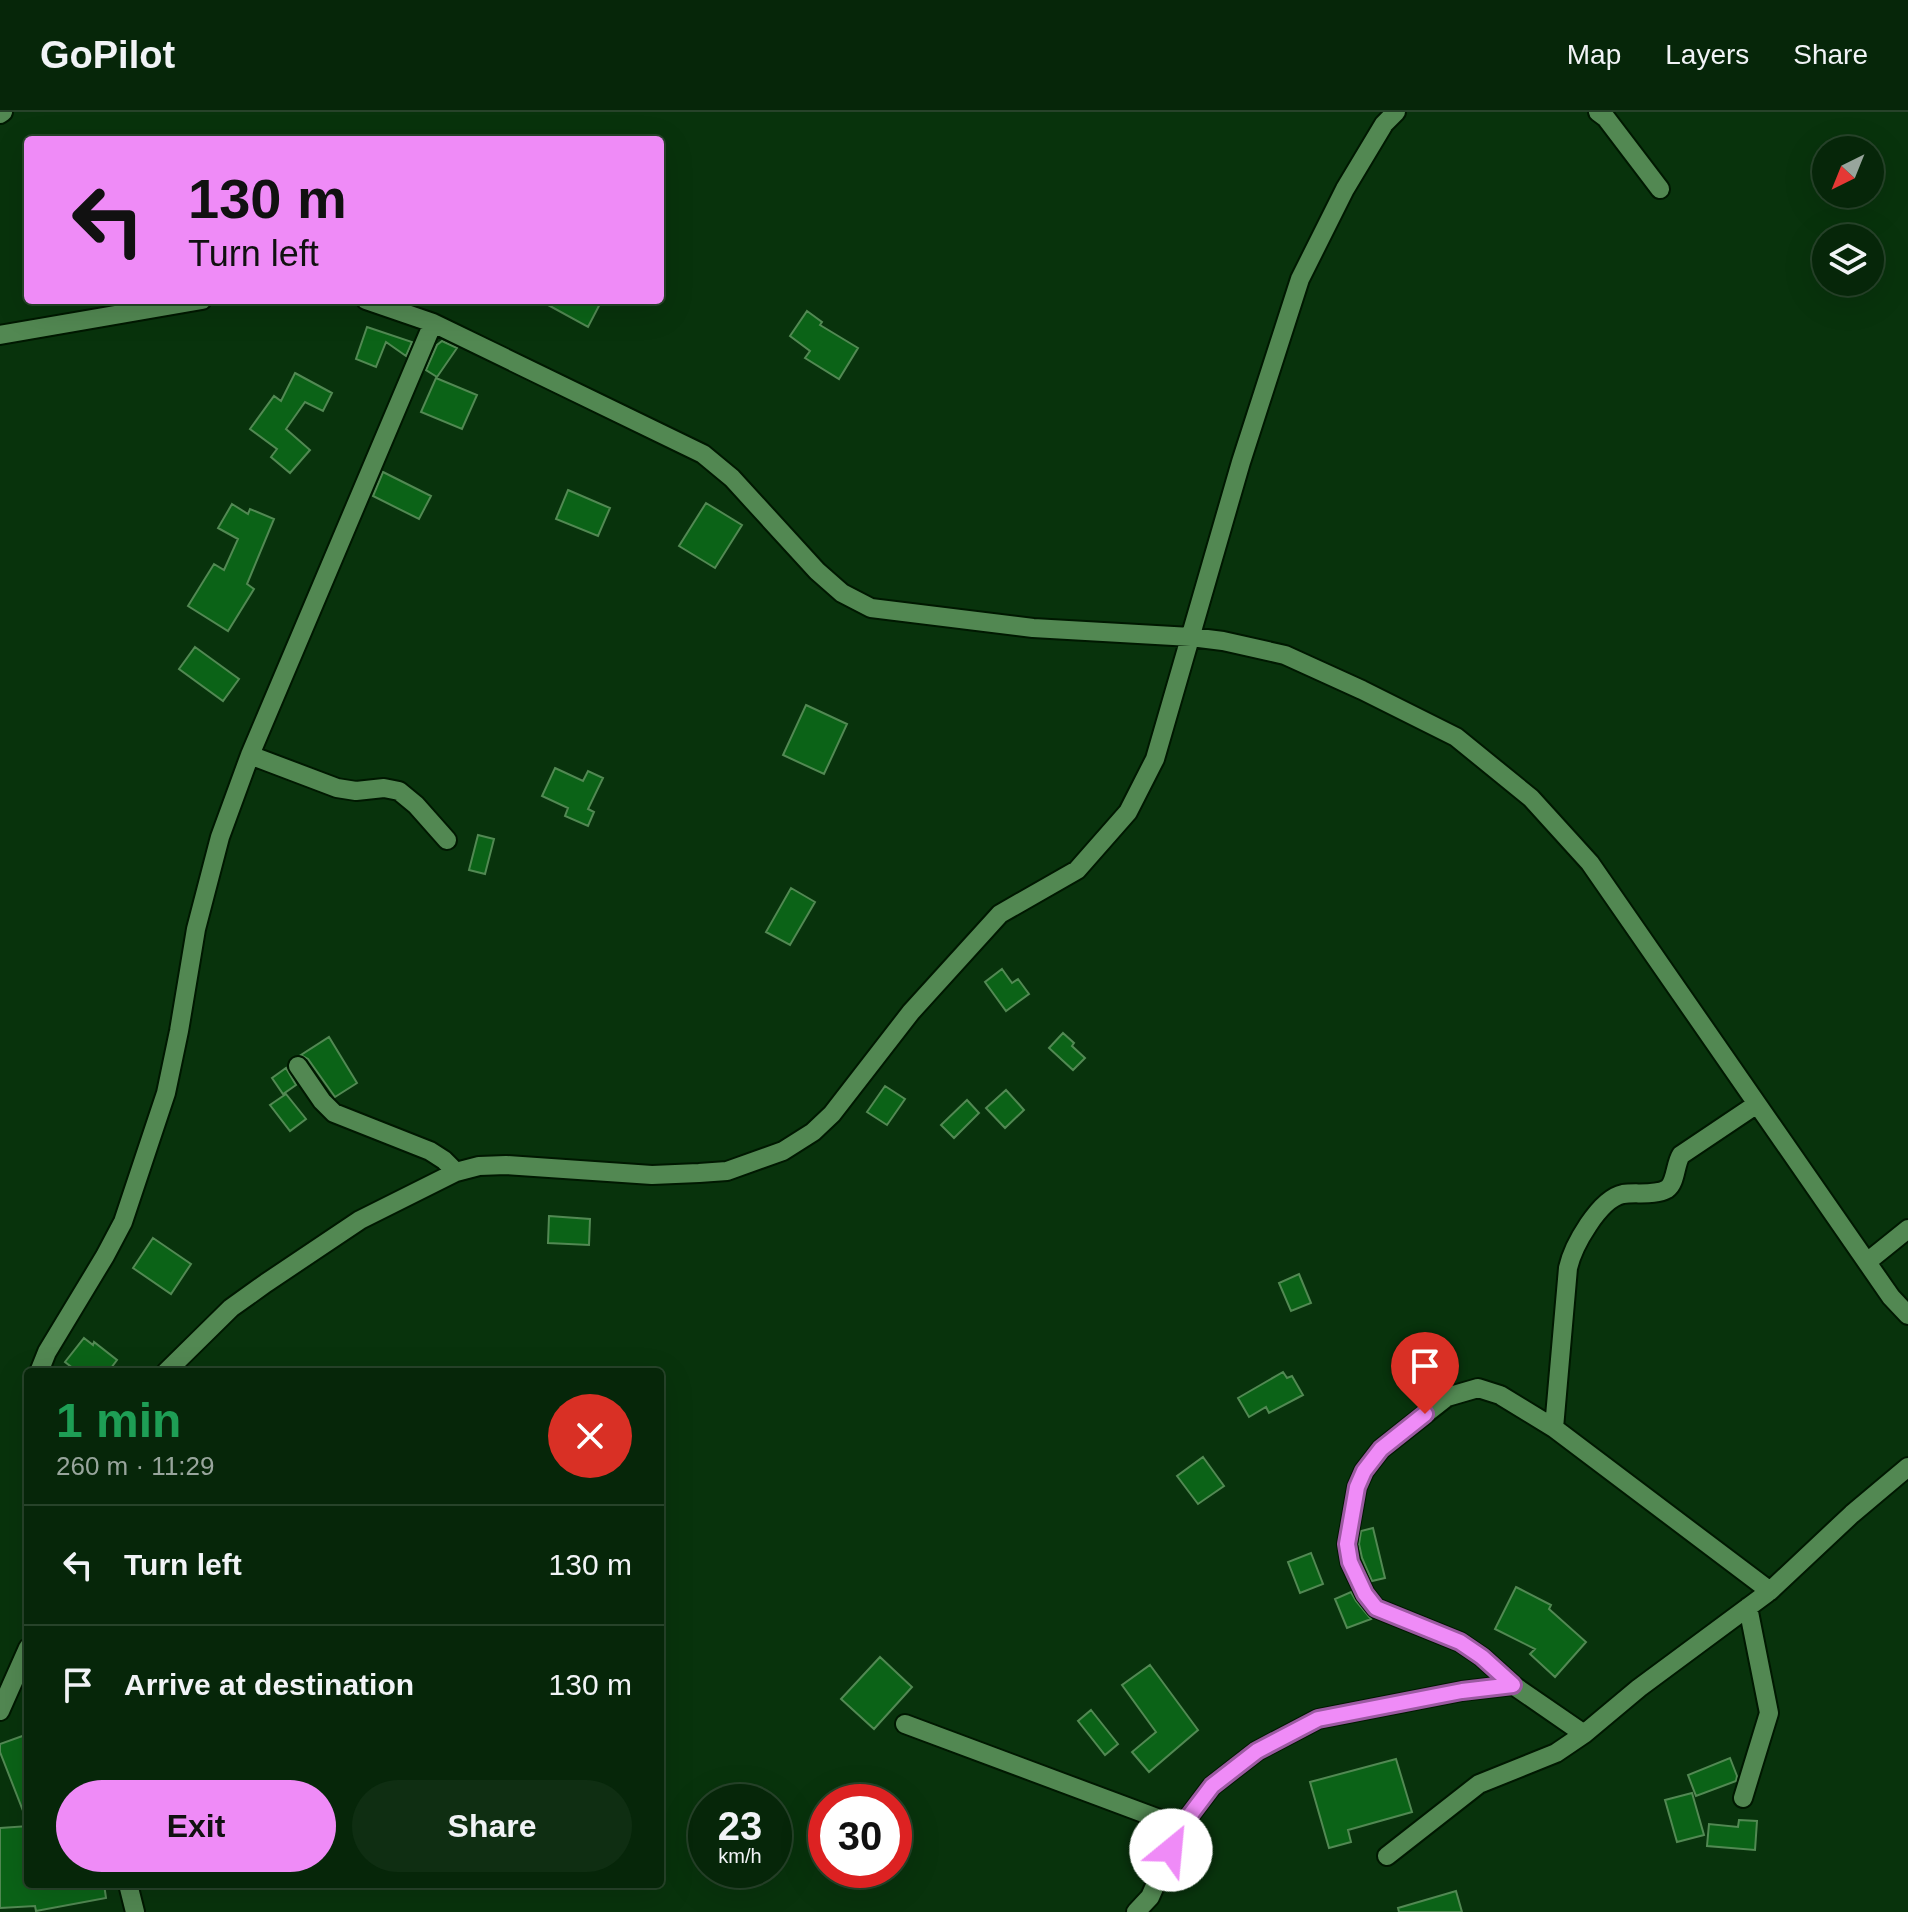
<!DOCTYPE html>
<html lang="en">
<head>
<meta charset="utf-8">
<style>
  body { margin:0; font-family:Arial,sans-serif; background:#0f2e12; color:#f1f3f6; height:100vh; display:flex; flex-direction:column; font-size:30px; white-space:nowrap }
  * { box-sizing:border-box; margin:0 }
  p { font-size:26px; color:#98a59c }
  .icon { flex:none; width:44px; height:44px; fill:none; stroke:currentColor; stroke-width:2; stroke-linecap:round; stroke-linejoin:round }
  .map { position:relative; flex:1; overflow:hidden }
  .side { position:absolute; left:24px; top:1256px; width:640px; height:520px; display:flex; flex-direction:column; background:#062609; border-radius:8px; box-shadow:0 8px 32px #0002,0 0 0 2px #27432a }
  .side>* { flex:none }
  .banner { position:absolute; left:24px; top:24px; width:640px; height:168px; border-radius:8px; box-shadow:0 8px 32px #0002,0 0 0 2px #27432a; background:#ef8bf7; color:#111; overflow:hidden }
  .needle { width:52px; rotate:223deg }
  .buttons { position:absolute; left:1812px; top:24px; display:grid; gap:16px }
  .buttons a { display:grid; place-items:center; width:72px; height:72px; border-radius:50%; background:#062609; box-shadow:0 8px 32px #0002,0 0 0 2px #27432a; font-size:40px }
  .speed { position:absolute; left:688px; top:1672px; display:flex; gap:16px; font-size:40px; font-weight:700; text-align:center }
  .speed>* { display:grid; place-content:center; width:104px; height:104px; border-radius:50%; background:#062609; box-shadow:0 8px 32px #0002,0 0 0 2px #27432a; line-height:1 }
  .speed small { font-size:20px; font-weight:400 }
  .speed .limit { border:12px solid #d22; background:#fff; color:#111 }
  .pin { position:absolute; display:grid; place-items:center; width:68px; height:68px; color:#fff; margin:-82px -34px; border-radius:50% 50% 50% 0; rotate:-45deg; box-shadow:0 0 8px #0007 }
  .pin .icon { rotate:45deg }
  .me { position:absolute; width:88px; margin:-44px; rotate:28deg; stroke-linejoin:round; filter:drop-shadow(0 0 6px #0008) }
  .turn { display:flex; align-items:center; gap:28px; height:168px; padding:0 32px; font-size:36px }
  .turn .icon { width:104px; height:104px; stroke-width:2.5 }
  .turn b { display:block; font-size:56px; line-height:68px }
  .round { display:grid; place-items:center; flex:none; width:84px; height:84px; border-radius:42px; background:#0f2e12 }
  .summary { display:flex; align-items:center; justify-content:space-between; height:136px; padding:0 32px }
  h1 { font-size:48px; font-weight:800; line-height:60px; color:#1e9e55 }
  .action { display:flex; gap:16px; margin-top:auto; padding:16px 32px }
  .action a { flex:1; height:92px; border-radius:48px; background:#ef8bf7; color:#111; font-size:32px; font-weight:800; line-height:92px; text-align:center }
  .action a+a { background:#0f2e12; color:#f1f3f6 }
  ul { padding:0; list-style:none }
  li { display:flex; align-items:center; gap:24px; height:120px; padding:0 32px; border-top:2px solid #27432a }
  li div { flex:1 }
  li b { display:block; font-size:30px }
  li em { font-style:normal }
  header { display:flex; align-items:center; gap:48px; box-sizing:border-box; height:112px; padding:0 40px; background:#062609; border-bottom:2px solid #27432a }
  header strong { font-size:38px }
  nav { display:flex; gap:44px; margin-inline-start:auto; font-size:28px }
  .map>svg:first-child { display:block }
  .building { fill:#0b6317; stroke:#528953; stroke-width:2 }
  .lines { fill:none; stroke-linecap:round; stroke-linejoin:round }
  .minor-casing { stroke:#001801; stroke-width:22 }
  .minor { stroke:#528852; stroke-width:18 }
  .route-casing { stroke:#9b5aa1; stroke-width:20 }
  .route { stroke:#ef8bf7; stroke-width:14 }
</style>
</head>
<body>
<header>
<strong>GoPilot</strong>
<nav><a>Map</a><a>Layers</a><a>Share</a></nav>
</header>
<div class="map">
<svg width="1908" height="1800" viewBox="0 0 1908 1800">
  <rect width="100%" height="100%" fill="#08330c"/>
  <path class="building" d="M539 188H602L588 215Z
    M807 199 822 210 820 213 858 236 839 267 805 246 810 239 790 224Z
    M367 215 412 230 406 244 386 230 376 255 356 247Z
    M442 229 457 236 437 265 426 258 437 233Z
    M295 261 332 281 323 299 305 290 286 317 310 338 290 361 271 345 277 337 250 317 274 284 281 289Z
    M436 266 477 283 462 317 421 300Z
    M383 360 431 384 419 407 373 384Z
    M568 378 610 396 598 424 556 407Z
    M706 391 742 413 715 456 679 434Z
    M232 392 248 402 250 397 274 407 247 472 254 477 228 519 188 494 214 452 224 458 238 427 218 416Z
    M195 535 239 567 223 589 179 557Z
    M806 593 847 612 824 662 783 643Z
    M555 656 583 669 588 659 603 666 588 697 594 700 588 714 565 704 568 696 542 684Z
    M478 723 494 727 485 762 469 758Z
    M791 776 815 790 790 833 766 820Z
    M1002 857 1012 871 1018 867 1029 882 1006 899 985 870Z
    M1063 921 1074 931 1072 934 1085 946 1073 958 1049 936Z
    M329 925 357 971 335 985 308 947 301 943Z
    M286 956 296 973 283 982 272 966Z
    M885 974 905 987 887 1013 867 1000Z
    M1006 978 1024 998 1005 1016 986 996Z
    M286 982 306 1007 290 1019 270 993Z
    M967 988 979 1001 954 1026 941 1013Z
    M549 1104 590 1107 589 1133 548 1131Z
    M153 1126 191 1152 171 1182 133 1156Z
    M1299 1162 1311 1191 1291 1199 1279 1171Z
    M84 1226 93 1233 94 1230 117 1248 108 1260H78L65 1250Z
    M1438 1234 1441 1271 1427 1272 1423 1236Z
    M1283 1260 1287 1266 1292 1264 1303 1283 1269 1301 1266 1295 1249 1305 1238 1286Z
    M1203 1345 1224 1374 1198 1392 1177 1364Z
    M1373 1416 1385 1466 1372 1469 1362 1446 1359 1432 1361 1419Z
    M1311 1441 1323 1472 1300 1481 1288 1450Z
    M1516 1475 1551 1493 1549 1497 1586 1530 1555 1565 1530 1542 1535 1537 1495 1517Z
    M1351 1480 1356 1489 1371 1507 1347 1516 1335 1487Z
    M880 1545 912 1575 874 1617 841 1587Z
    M1150 1553 1198 1618 1149 1660 1132 1640 1156 1620 1122 1573Z
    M1091 1598 1118 1632 1105 1643 1078 1609Z
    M28 1622V1709H27L0 1640V1632Z
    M1730 1646 1737 1664 1736 1669 1696 1684 1688 1663Z
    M1396 1647 1412 1700 1348 1718 1351 1730 1329 1736 1310 1670Z
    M1692 1681 1704 1723 1677 1730 1665 1688Z
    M1739 1708 1757 1709 1755 1738 1707 1734 1709 1712 1738 1715Z
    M28 1714V1772H104L106 1786 36 1799 35 1794 0 1796V1716Z
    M1456 1779 1462 1800H1399L1398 1796Z"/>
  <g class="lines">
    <defs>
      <path id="minor" d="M1598 0 1606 6 1660 77
        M0 2 3 0
        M366 188 433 211 703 342 732 366 817 459 842 481 871 496 1033 516 1191 525 1223 529 1285 543 1362 578 1456 625 1531 686 1590 751 1891 1185 1908 1203
        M0 223 202 188
        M250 643 337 676 356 679 384 676 399 679 416 693 447 728
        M298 954 322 989 334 1001 430 1039 444 1048 456 1060
        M1867 1150 1908 1117
        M39 1260 47 1240 105 1144 123 1110 166 981 179 919 196 817 220 725 250 643 433 211
        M166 1260 231 1196 266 1171 360 1108 456 1060 479 1054 506 1053 652 1063 699 1061 727 1059 783 1039 813 1020 832 1002 911 900 1000 802 1077 758 1128 700 1155 647 1241 350 1300 167 1345 77 1384 12 1396 0
        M1554 1316 1568 1156C1573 1134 1599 1087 1623 1082 1636 1080 1655 1084 1667 1077 1676 1071 1675 1052 1681 1043L1757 992
        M0 1599 28 1536
        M905 1612 1181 1715
        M1584 1622 1513 1573 1482 1545 1460 1530 1376 1496 1365 1482 1350 1450 1347 1432 1357 1375 1364 1359 1381 1337 1447 1285 1478 1276 1500 1283 1554 1316 1770 1479
        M1743 1686 1769 1601 1748 1495
        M1387 1744 1479 1672 1556 1641 1584 1622 1639 1576 1770 1479 1852 1402 1908 1355
        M128 1772 135 1800
        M1136 1800 1150 1785 1181 1715 1212 1674 1257 1639 1318 1607 1462 1579 1513 1573"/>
    </defs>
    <use href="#minor" class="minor-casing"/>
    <use href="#minor" class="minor"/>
  </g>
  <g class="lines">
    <defs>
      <path id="route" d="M1171 1738 1181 1715 1212 1674 1257 1639 1318 1607 1462 1579 1513 1573 1482 1545 1460 1530 1376 1496 1365 1482 1350 1450 1347 1432 1357 1375 1364 1359 1381 1337 1425 1302"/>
    </defs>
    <use href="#route" class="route-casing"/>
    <use href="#route" class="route"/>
  </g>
</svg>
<div class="buttons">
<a><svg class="needle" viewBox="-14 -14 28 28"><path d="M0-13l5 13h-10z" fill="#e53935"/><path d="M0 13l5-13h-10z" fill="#98a59c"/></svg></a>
<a><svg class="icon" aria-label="layers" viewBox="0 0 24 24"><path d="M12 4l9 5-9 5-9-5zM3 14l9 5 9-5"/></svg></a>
</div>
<div class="speed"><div>23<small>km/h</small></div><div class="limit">30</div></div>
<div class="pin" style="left:1425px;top:1302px;background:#d93025"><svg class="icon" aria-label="arrive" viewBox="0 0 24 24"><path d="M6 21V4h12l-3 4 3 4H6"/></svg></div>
<svg class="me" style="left:1171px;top:1738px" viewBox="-20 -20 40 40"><circle r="19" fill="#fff"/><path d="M0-13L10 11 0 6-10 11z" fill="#ef8bf7"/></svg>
<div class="banner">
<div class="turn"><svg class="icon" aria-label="left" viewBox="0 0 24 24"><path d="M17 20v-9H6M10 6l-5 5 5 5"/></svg><div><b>130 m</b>Turn left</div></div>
</div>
<section class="side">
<div class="summary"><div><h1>1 min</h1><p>260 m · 11:29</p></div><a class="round" style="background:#d93025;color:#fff"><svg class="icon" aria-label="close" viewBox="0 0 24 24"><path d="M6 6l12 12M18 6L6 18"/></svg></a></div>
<ul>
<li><svg class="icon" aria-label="left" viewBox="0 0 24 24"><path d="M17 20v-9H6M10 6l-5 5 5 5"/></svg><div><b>Turn left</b></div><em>130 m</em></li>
<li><svg class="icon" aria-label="arrive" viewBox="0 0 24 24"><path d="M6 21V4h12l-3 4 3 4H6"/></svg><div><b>Arrive at destination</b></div><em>130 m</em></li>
</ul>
<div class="action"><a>Exit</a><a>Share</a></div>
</section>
</div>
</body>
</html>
